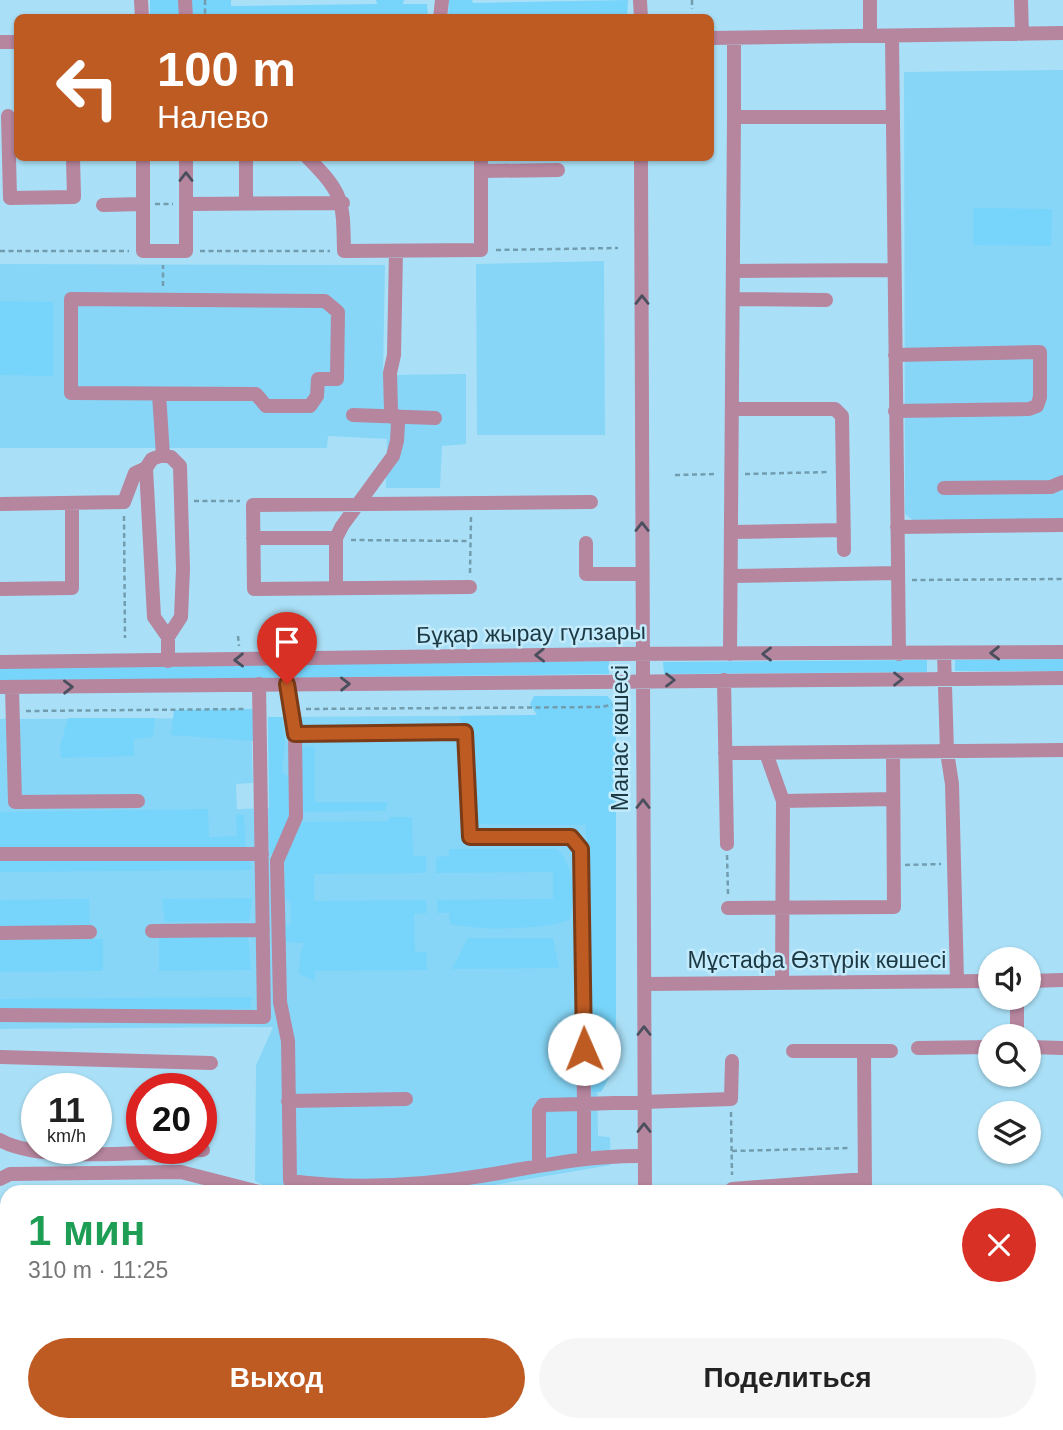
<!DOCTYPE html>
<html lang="ru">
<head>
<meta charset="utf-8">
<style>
  body { margin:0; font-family:Arial,sans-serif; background:#f6f6f6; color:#222; height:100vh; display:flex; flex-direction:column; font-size:26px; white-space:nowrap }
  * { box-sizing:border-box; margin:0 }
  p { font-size:23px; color:#767676 }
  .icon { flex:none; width:38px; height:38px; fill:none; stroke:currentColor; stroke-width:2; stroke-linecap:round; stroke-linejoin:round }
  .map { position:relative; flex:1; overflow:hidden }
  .side { position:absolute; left:0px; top:1185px; width:1064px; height:247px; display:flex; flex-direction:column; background:#fff; border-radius:21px 21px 0 0; box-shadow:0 2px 5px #0004 }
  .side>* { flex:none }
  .guide { position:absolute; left:14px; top:14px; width:700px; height:147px; border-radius:10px; box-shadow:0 2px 5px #0004; background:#be5b23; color:#fff; overflow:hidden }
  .tools { position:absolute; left:978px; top:947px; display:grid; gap:14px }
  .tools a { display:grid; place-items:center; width:63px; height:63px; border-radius:50%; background:#fff; box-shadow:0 2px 5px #0004; font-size:35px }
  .speed { position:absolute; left:21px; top:1073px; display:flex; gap:14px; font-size:35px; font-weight:700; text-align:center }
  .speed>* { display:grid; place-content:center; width:91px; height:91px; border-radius:50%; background:#fff; box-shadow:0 2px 5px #0004; line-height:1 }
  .speed small { font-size:18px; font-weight:400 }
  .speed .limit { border:10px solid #d22; background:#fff; color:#111 }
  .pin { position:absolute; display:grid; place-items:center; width:60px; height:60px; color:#fff; margin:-72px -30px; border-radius:50% 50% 50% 0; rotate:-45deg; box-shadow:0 0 7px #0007 }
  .pin .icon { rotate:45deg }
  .me { position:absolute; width:77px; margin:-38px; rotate:359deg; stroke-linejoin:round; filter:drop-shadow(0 0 5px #0008) }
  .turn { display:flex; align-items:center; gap:24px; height:147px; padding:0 28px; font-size:32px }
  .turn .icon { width:91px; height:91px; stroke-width:2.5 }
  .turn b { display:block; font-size:49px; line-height:60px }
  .round { display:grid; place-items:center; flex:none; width:74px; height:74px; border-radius:37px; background:#f6f6f6 }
  .headline { display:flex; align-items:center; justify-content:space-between; height:119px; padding:0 28px }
  h1 { font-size:42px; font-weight:600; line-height:52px; color:#1e9e55 }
  .action { display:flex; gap:14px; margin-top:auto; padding:14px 28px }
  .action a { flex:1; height:80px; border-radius:42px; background:#be5b23; color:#fff; font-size:28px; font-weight:600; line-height:80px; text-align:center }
  .action a+a { background:#f6f6f6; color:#222 }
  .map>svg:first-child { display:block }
  .built { fill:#87d6f7 }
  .green { fill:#77d4fa }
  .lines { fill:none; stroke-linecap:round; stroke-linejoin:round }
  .path { stroke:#719daf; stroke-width:2.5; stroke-dasharray:5 3.5; stroke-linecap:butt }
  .minor { stroke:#b6859e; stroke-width:14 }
  .oneway { stroke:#4a4f5e }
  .route-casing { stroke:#7c3b17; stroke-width:18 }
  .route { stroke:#be5b23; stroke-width:12 }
  .labels { text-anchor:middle; stroke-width:5; stroke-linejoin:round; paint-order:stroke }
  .street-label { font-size:23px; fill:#1b3843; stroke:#c3ebfc }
</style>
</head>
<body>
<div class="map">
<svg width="1063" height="1430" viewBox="0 0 1063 1430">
  <rect width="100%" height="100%" fill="#aae0f7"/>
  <path class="built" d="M1063 70V519L914 521 905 514 904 72Z
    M604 261 605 435H477L476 264Z
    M0 264 385 265 383 375 466 374V444L442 446 440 488H386L387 439 328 436 327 448H0Z
    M608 715 597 1073 598 1136 610 1137 611 1165 453 1192 273 1190 255 1181 256 1065 273 1027 0 1029V719L251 718 253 783 236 784 237 809 269 808 268 717Z"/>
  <path class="green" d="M150 0H180V17L150 18Z
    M191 0H231V6L377 4 376 0H404L403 4H427L428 17H192Z
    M449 0H472L473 3 628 0 627 18 448 17Z
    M973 208 1052 209 1051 246 973 245Z
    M0 301 53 302V376L0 375Z
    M1063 659V671H955V660Z
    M927 660V672L664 674 663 662Z
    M609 661V674L0 681V668Z
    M534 696H607L616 705V1066L601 1092H592L586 825 469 824 465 732 459 716 537 715 530 704Z
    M254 709 255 739 252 741 171 735 174 710Z
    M268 717H282L285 743 282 772 294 781 292 819 276 854H270Z
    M68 718H155L153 737 134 739V756L61 758 60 747Z
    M299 746 315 747V802H388L385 811 303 812Z
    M208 809 209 837 237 836 236 814 244 815 246 854H250L251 870 0 872V812Z
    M390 817H412L413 856H426V873L314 874V901L426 900 427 913 414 914 415 952H427V970L315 971V981L299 974 300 955 304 943 284 942V926L291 925V904L285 897V861L299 822 388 821Z
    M449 849H557C575 866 576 897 569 920 539 930 481 931 450 924L449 913H437V900L553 899V872L436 873V857L449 856Z
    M252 898 249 921 165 922 162 899Z
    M89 899 90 932 0 933V900Z
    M159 936 248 937 251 970 159 971Z
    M468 938H553L559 968 452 969Z
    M103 939V971L0 972V940Z
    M252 997 250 1009H0V999Z"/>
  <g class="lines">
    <path class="path" d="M205 0V18
      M692 0V9
      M155 204H173
      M496 250 618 248
      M0 251H129
      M200 251H330
      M163 286V265
      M745 474 829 472
      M675 475 717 474
      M194 501H240
      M124 516 125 638
      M351 540 470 541
      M470 573 471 517
      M912 580 1063 579
      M238 636 239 646
      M306 709 601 707 624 702
      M26 711 246 709
      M727 855 728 894
      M905 865 941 864
      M731 1112 732 1175
      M732 1151 851 1148
      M0 1270 7 1275"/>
    <path class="minor" d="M141 0 142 18
      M185 0 186 18
      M640 0 641 18
      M870 0V36
      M1021 0 1022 34
      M440 18 442 0
      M892 36 899 654
      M710 38 1063 33
      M734 38V117H893
      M0 42H18
      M8 116 10 198 74 197 73 158
      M143 158V251H186V158
      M246 158V203
      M308 158C344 194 343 201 344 251L481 250V158
      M641 158 645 1192
      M481 171 558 170
      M187 204 343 203
      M103 205 143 204
      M734 271 894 270
      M71 299 325 301 338 312 337 379H318L317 396 310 406H266L256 394 71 393Z
      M734 299 826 300
      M895 355 1040 352V397L1037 406 1029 409 895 411
      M159 394 163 455
      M733 409H835L842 416 844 550
      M353 415 435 418
      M944 488 1051 487 1063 482
      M0 504 124 502 135 473 146 468
      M897 527 1063 525
      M732 532 844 530
      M253 538H336
      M586 543V574H642
      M731 576 898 573
      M470 587 254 589 253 505 591 502
      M336 588V538L342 526 393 456 397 441 398 423 391 410 390 373 394 355 396 251
      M0 589 72 588V503
      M168 637 154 617 146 468 152 459 163 455 171 457 180 466 183 569 181 617 168 637V661
      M944 653 947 752 952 784 957 981
      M730 654 734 117
      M0 662 616 654 1063 652
      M724 680 727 844
      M287 684 295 734 296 817 277 861 280 1002 288 1041 290 1181C351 1189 419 1186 481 1176 538 1167 585 1155 644 1156
      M0 687 1063 678
      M12 687 15 802 138 801
      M295 734 465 732 470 837H571L581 849 584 1104 731 1099 732 1061
      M725 753 1063 750
      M766 753 783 801 893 799
      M0 854H262
      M728 908 894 907 893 752
      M152 931 263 930
      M0 933 90 932
      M1029 981 1063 980
      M782 983 783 801
      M644 984 990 981
      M1017 998V1036
      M0 1015 264 1017 259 684
      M1029 1047 1063 1048
      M918 1048 990 1047
      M793 1051H891
      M864 1051 865 1192
      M0 1057 211 1063
      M288 1101 406 1099
      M0 1140C42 1164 152 1151 203 1150
      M539 1165V1111L543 1105 584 1104V1157
      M0 1179 10 1174 181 1172 259 1192
      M732 1192V1189L865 1179
      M1057 1244H1063
      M0 1336H7
      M1057 1373 1063 1381
      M1057 1415 1063 1414
      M591 1424V1430
      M647 1424V1430
      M732 1424V1430
      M858 1424V1430
      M362 1430 369 1424
      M803 1430 821 1424
      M1013 1430 1030 1424"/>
  </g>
  <defs><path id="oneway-chevron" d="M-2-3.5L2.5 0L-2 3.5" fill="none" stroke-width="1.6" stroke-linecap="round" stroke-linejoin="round" transform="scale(1.75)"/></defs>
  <g class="oneway">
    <use href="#oneway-chevron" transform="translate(186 177) rotate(-90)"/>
    <use href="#oneway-chevron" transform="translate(642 300) rotate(-90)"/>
    <use href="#oneway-chevron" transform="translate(642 527) rotate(-90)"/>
    <use href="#oneway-chevron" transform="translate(995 653) rotate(179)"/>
    <use href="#oneway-chevron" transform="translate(767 654) rotate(180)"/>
    <use href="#oneway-chevron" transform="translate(540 655) rotate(179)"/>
    <use href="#oneway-chevron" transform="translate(239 660) rotate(179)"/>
    <use href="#oneway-chevron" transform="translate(898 679)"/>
    <use href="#oneway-chevron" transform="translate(670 680)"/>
    <use href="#oneway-chevron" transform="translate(345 684) rotate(-1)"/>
    <use href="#oneway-chevron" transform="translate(68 687) rotate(-1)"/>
    <use href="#oneway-chevron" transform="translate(643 804) rotate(-90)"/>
    <use href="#oneway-chevron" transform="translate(644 1031) rotate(-90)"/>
    <use href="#oneway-chevron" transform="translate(644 1128) rotate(-90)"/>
  </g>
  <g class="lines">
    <defs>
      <path id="route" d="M287 684 295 734 465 732 470 837H571L581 849 584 1049"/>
    </defs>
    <use href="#route" class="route-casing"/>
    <use href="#route" class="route"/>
  </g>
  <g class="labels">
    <g class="street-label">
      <text transform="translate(531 633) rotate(-1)" y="8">Бұқар жырау гүлзары</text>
      <text transform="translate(620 738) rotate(-90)" y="8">Манас көшесі</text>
      <text x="817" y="968">Мұстафа Өзтүрік көшесі</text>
    </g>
  </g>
</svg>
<div class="tools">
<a><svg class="icon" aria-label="sound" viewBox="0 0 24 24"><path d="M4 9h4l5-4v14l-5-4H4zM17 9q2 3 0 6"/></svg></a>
<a><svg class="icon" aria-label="search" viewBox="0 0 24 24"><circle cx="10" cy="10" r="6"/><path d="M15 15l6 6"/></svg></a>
<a><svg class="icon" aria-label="layers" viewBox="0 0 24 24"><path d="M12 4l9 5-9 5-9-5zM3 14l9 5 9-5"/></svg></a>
</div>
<div class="speed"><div>11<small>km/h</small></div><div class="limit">20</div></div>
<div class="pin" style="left:287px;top:684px;background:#d93025"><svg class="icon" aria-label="arrive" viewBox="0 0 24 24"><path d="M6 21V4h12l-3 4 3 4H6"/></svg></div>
<svg class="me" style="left:584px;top:1049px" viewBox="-20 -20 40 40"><circle r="19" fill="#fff"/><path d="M0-13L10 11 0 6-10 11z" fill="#be5b23"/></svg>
<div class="guide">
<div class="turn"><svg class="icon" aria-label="left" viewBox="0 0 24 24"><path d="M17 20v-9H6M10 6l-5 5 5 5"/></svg><div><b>100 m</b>Налево</div></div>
</div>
<section class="side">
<div class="headline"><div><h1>1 мин</h1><p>310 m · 11:25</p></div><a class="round" style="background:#d93025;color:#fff"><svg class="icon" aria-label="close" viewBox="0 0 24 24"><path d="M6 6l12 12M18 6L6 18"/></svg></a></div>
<div class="action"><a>Выход</a><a>Поделиться</a></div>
</section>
</div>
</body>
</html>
